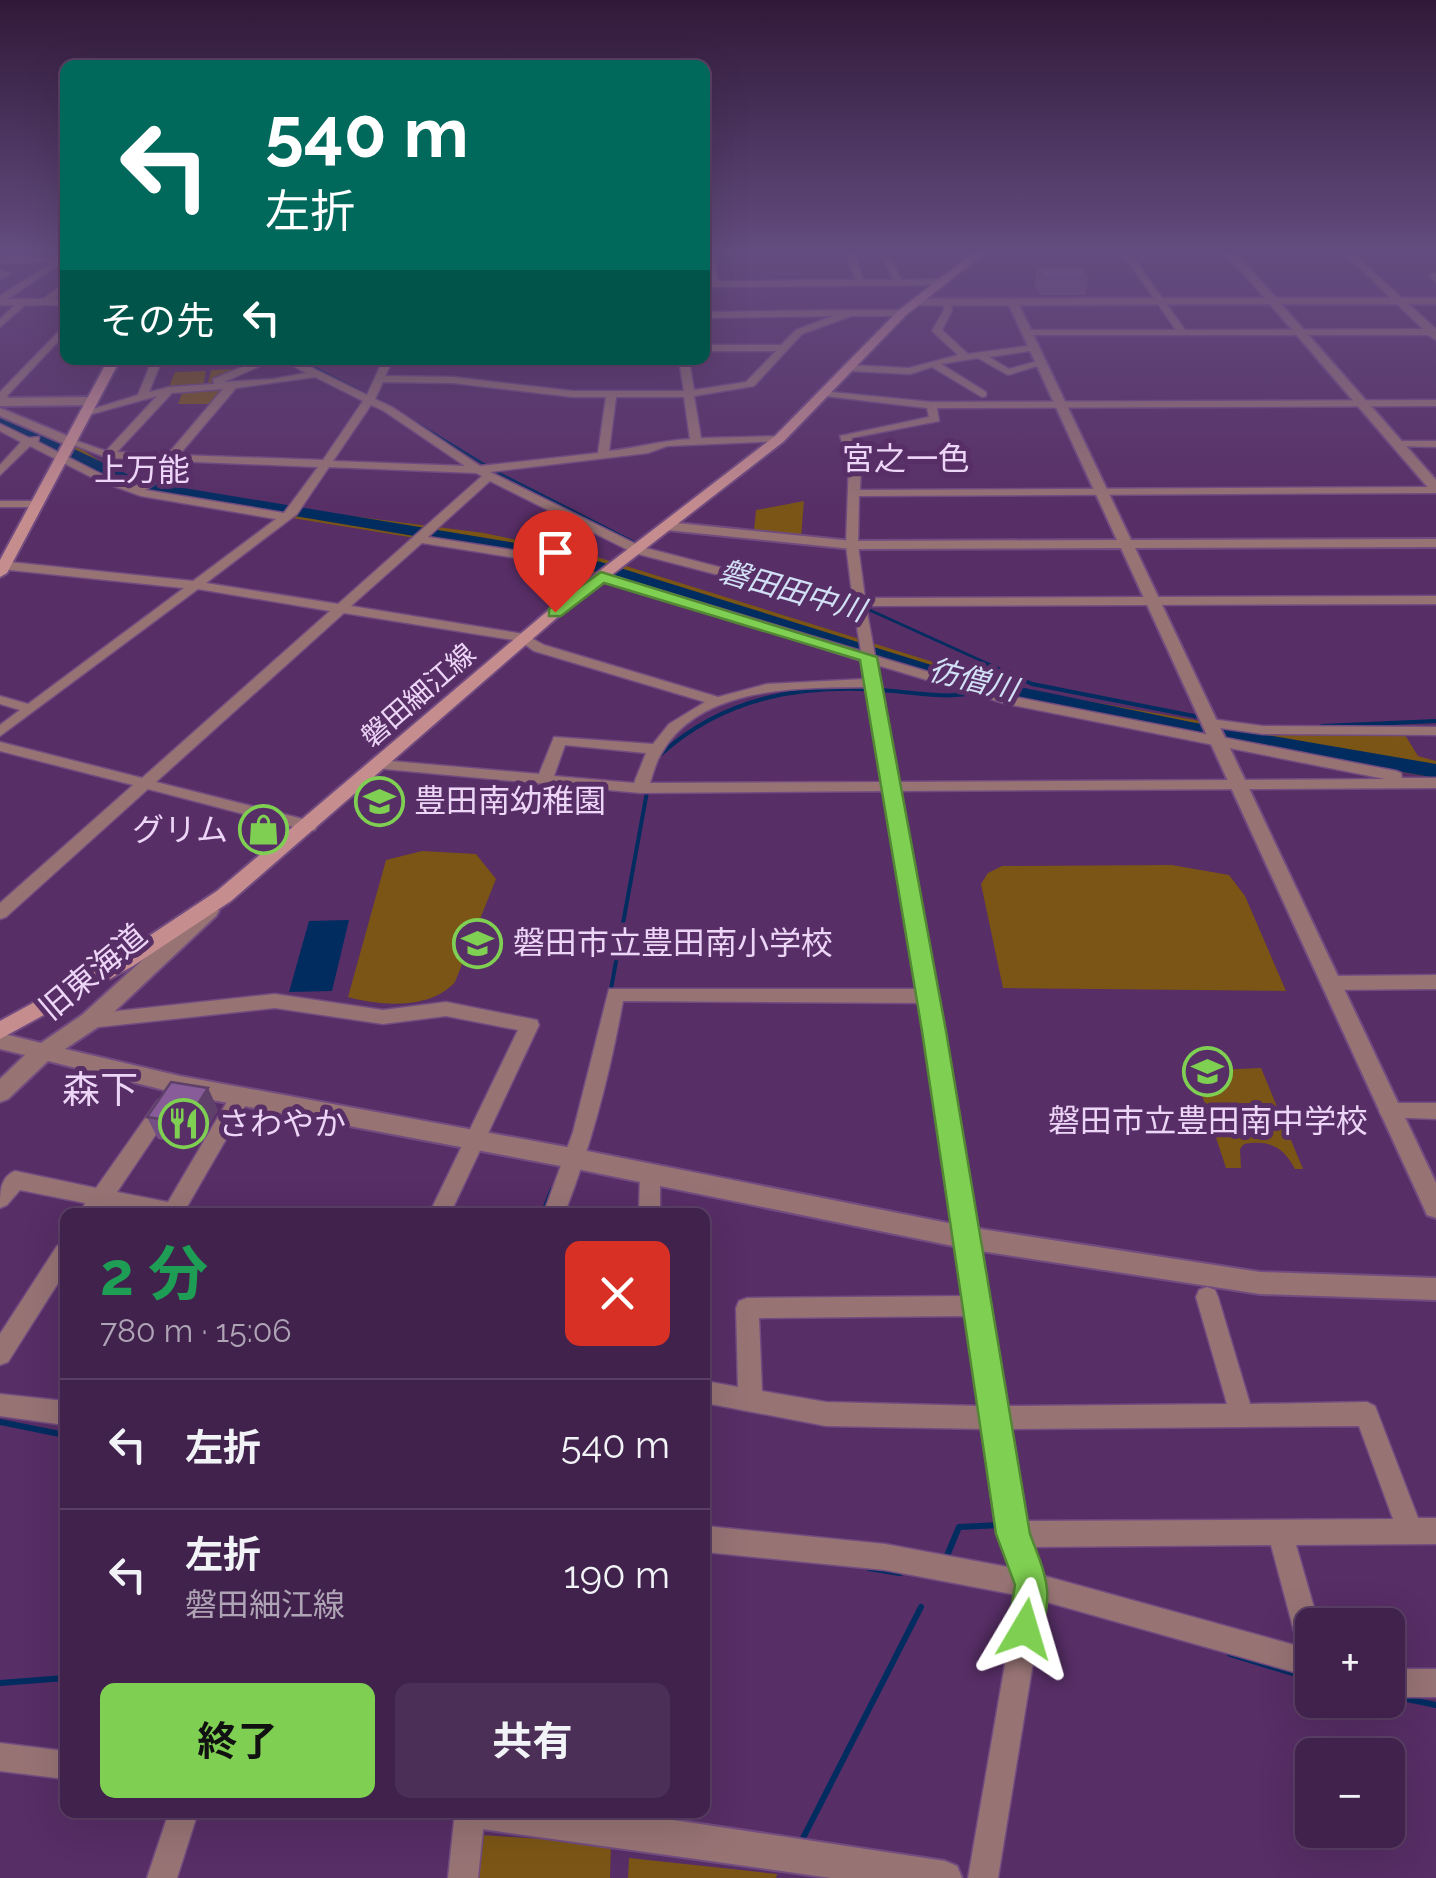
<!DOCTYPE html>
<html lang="ja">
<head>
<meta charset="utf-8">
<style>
  body { margin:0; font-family:Raleway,"Noto Sans JP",sans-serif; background:#4c2f56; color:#f1f3f6; height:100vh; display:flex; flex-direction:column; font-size:38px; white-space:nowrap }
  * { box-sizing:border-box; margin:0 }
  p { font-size:32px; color:#aea4b5 }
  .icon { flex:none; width:55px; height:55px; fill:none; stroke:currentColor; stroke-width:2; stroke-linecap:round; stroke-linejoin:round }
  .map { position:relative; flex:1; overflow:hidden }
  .sheet { position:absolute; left:60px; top:1208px; width:650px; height:610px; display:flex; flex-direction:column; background:#41224c; border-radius:15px; box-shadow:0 10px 40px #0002,0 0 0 2px #5a3f64 }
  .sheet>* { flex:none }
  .guide { position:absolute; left:60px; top:60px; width:650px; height:305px; border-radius:15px; box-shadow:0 10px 40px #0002,0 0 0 2px #5a3f64; background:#00695c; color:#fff; overflow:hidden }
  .fabs { position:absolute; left:1295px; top:1608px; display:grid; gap:20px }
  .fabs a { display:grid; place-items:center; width:110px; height:110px; border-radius:15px; background:#41224c; box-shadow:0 10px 40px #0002,0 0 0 2px #5a3f64; font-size:50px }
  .pin { position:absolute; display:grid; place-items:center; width:85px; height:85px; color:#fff; margin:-102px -42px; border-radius:50% 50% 50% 0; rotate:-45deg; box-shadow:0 0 10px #0007 }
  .pin .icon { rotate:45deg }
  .me { position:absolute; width:110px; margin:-55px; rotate:7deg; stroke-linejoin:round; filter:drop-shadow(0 0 8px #0008) }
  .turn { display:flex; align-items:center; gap:35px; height:210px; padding:0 40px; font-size:45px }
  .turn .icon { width:130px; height:130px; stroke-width:2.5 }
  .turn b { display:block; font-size:70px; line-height:85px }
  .then { display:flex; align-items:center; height:95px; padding:0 40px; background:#0003; gap:20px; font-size:38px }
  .round { display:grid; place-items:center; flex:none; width:105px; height:105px; border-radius:15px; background:#4c2f56 }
  .head { display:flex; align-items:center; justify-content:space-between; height:170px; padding:0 40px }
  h1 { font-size:60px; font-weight:700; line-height:75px; color:#1e9e55 }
  .cta { display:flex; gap:20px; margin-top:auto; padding:20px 40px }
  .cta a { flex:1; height:115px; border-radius:15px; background:#7fd052; color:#111; font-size:40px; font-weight:700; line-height:115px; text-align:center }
  .cta a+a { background:#4c2f56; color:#f1f3f6 }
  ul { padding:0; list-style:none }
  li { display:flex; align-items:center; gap:30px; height:130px; padding:0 40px; border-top:2px solid #5a3f64 }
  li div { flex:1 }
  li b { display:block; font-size:38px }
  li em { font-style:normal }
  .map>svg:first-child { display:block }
  .green { fill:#7a5516 }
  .water { fill:#002c60 }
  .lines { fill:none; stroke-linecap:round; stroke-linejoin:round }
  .stream-far2 { stroke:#002c60; stroke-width:2.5 }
  .stream-far1 { stroke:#002c60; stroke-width:4 }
  .stream { stroke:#002c60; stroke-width:6 }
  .river { fill:#002c60; fill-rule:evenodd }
  .minor-casing { stroke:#724c80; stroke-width:3 }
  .tertiary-casing { stroke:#724c80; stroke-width:4 }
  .secondary-casing { stroke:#724c80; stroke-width:4 }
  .minor { fill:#977374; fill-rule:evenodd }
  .tertiary { fill:#977374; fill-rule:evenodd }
  .secondary { fill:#c68d8f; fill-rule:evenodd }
  .wall { fill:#744f83 }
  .shaded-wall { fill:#5e406a }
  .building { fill:#875c98; stroke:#5e406a; stroke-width:2.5 }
  .route { fill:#7fd052; stroke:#538735; stroke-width:2.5 }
  .labels { text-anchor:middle; stroke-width:10; stroke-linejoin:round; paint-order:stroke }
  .far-street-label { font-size:28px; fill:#edd5f7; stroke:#572e66 }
  .far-water-label { font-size:30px; font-style:italic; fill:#d1e0f4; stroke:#572e66 }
  .far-quarter-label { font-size:32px; fill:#edd5f7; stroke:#572e66 }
  .poi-label { font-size:32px; fill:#edd5f7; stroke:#572e66; text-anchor:start }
  .street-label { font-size:32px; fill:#edd5f7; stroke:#572e66 }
  .quarter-label { font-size:38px; fill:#edd5f7; stroke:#572e66 }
</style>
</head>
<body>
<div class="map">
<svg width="1436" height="1878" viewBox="0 0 1436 1878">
  <rect width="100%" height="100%" fill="#572e66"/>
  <path class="green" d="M238 369 217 381 227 386 211 404H178L182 394H166L175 372 206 371 203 387H207L211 370Z
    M0 413 83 450 125 478 219 499 484 533 597 557 1020 689 1211 723 1405 735 1418 756 1436 761V778L1045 710 544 559 145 494 0 427Z
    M804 501 801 538 754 531 756 510Z
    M422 851 476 854 496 879 455 982C430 1010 381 1006 348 997L386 860Z
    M1172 865 1229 875 1245 896 1286 991 1003 988 981 884 988 873 1002 866Z
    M1261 1068 1303 1169H1295C1283 1146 1269 1140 1244 1144L1240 1149 1241 1168H1226L1194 1071Z
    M468 1834 611 1844 610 1878H463Z
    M629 1858 777 1874 776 1878H628Z"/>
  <path class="water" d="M349 920 332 991 289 992 309 921Z"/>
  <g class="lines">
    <path class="stream-far2" d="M300 360 385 404
      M397 411 487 466
      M495 471 638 544
      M820 594 840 599
      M863 607 993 666"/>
    <path class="stream-far1" d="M987 664 1032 684 1204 718
      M1322 726 1436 721
      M660 755C726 695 806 683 893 691 928 694 959 701 993 687
      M611 989 647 792
      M543 1212 552 1189"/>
    <path class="stream" d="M0 1422 65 1435
      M946 1558 959 1527 1001 1525
      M869 1568 900 1573
      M1230 1654 1312 1679
      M0 1683 65 1678
      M1388 1695 1436 1705
      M800 1844 921 1607"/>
    <path class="river" d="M0 414 142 481 510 542 601 562 970 677 1191 722 1436 764V778L1191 734 966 688 590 570 510 552 138 490 62 458 0 424Z"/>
    <defs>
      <path id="minor" d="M706 250H714L718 281 855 280 845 250H853L863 280H893L884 260 888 258 892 260 901 280 940 279 944 282 940 285 705 287V281H709Z
        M1120 250H1128L1185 330 1423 329 1341 250H1349L1436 329V340L1428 335H1025V331L1028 330H1176Z
        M65 257V261L7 299H43L65 283V290L54 299H65V305H25L0 327V319L15 305H0V296L53 262 0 263V259Z
        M0 270 11 273 0 280Z
        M1433 273H1436V282L1429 276Z
        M947 299 951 302 952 310 942 330 968 354 1034 345 1037 346V350L989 357 1009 369 1042 360 1047 363 1008 375 978 358 941 364 986 392V396L982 397 932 367 910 374 849 371 844 368 849 365 909 368 958 355 932 331 944 310 943 302Z
        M851 310H902L907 313 902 316H851L802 334 754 386 694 396 701 438 779 436 783 437V441L667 446 648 453 490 472 642 547 853 602 846 545 849 461 840 436 929 417 927 408 825 396 820 393 821 391 931 402 1436 400V406L937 408 939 421 851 438 861 461 860 490 1436 487V493L859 496 858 545 865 598 1436 596V604L866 606 875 656 1009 696 1396 771 1401 773 1402 778H1436V788L900 791 937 996 1005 1406 1227 1404 1196 1297 1199 1290 1207 1287 1215 1290 1218 1297 1250 1404 1367 1402 1375 1406 1418 1518H1436V1544L1296 1545 1319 1625H1312V1677L1043 1601 998 1878H968L1017 1595 885 1570 705 1552V1526L885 1544 1013 1568 1000 1534 984 1429 826 1426 705 1403V1381L738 1387 736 1308 739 1301 747 1298 964 1296 920 1003 623 1001C610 1073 592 1144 565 1212H544L573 1132 609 989H918L884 791 640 793 374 768 371 765 379 760 539 774 554 737 653 744 669 724 705 702 534 651 520 641 344 613 156 782 315 822 317 826 315 830 309 831 148 789 6 917 0 919V903L133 785 0 751V742L142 778 330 611 198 589 0 736V725L20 710 0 704V696L28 704 184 588 0 569V561L193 581 276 519 141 496 97 480 30 446 0 475V465L21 442 0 431V424L29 438 39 437 38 442 105 476 135 486 145 481 162 460 108 458 66 442 71 439 106 451 157 396 85 416 80 413 138 395 152 360H162L149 392 169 387 214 384 213 379 260 360H273L224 382 273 379 306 373 283 360H296L367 395 383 360H393L385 376 453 377 573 391H684L679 360H689L694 390 746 382 776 351H705V345H781L796 330 833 316 705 318V312ZM315 377 363 401 323 460 179 455 236 388ZM383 382 453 383 573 397H606L598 453 480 466 392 407 375 399ZM223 389 168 454 117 452 172 393ZM616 397H684L690 439C663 440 637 448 609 451ZM371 405 384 411 465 466 333 461ZM174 461 318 467 284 513 145 490 153 485ZM329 467 476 473 482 476 338 604 206 583 297 514ZM490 481 634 553 854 610 861 651 605 574 595 577 862 661 865 679 767 684 718 697 544 645 524 634 351 606 422 543 542 562 576 574H584V568L544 555 428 537ZM877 665 1007 704 1385 779 898 782ZM867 687 883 782 650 783C653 774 656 762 661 754 700 685 799 688 867 687ZM565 745 646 753 634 783 554 776ZM967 1316 981 1406 826 1402 762 1391 759 1318ZM1359 1426 1393 1519 1024 1521 1009 1429ZM1271 1545 1298 1646 1041 1575 1031 1547Z
        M65 325V334L7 396 12 401 11 403 0 401V392Z
        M1398 441H1436V447L1394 446 1393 444Z
        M0 501H37L43 504 37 507H0Z
        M1211 719 1263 726 1436 727V735L1263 734 1206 726V720Z
        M1436 975V989L1330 990 1324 988 1321 983 1324 978 1330 976Z
        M275 994 383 1010 446 1002 537 1020 539 1025 451 1212H430L518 1030 446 1016 383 1024 275 1008 90 1028 83 1026 81 1021 83 1016 90 1014Z
        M241 1088 248 1090 251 1096 184 1212H131L106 1207 103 1212H81L85 1203 20 1190 7 1205 0 1208C0 1192 0 1177 15 1171L96 1188 158 1100 165 1098 172 1100 175 1106 117 1192 168 1202 234 1090Z
        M1389 1103H1436V1119L1382 1117 1379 1111 1382 1105Z
        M650 1165 657 1168 660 1174V1212H639L640 1174 643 1168Z
        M65 1243V1272L8 1362 0 1365V1334L57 1246Z
        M0 1394 65 1401V1425L0 1416Z
        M1388 1669H1436V1697H1388Z
        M0 1743 65 1751V1779L0 1771Z
        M169 1812H198L177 1878H147Z
        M455 1812H485L478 1878H448Z"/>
      <path id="tertiary" d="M1223 250H1233L1276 298H1436V304H1281L1436 480V492L1431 491 1270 304 1019 305 1131 540 1436 539V547L1135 548 1436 1183V1218L1427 1215 1424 1208 1121 548 852 549 667 530 660 526 667 522 852 541 1117 540 1009 305H915L910 302 915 299 1265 298Z
        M0 398 92 397 98 401 92 405 0 406Z
        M0 408 75 439 77 442 67 445 0 416Z
        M209 904 216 906 219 911 216 916 98 1027 65 1049 180 1076 577 1149 968 1227 1260 1272 1436 1278V1300L1260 1294 968 1249 577 1169 180 1094 48 1061 8 1099 0 1102V1079L25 1055 0 1049V1033L41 1043 82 1015 202 906Z
        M465 1812H621L945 1861 957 1866 962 1878H831L482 1829 470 1824Z"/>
      <path id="secondary" d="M977 250H988L906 315 783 442 560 615 231 901 133 966 0 1039V1021L119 956 217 891 550 609 775 436 898 311Z
        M108 360H120L7 573 0 577V560Z"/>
    </defs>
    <use href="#minor" class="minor-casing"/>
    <use href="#tertiary" class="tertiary-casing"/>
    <use href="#secondary" class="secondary-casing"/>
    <use href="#minor" class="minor"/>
    <use href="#tertiary" class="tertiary"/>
    <use href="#secondary" class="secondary"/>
  </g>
  <path class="wall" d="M1037 268 1088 278 1085 295H1041L1035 285Z
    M218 1110 197 1145 158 1139 147 1117Z"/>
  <path class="shaded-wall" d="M208 1088 218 1110 197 1145 186 1123Z"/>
  <path class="building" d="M1037 268H1082L1088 278H1043Z
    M171 1082 208 1088 186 1123 147 1117Z"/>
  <linearGradient id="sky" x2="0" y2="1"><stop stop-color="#301938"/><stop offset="0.49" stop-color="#634c7f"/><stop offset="1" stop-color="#634c7f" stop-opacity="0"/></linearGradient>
  <rect width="1436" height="513" fill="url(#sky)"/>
  <path class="route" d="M601 572 877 657 946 1031 1030 1534C1046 1576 1056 1596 1037 1641L1025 1646 1013 1641 1008 1629 1015 1585 996 1534 922 1031 860 660 604 583 561 616H549V609Z"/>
  <defs>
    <symbol id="school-ring" viewBox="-11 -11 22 22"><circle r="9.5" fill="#572e66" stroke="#7fd052" stroke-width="1.5"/><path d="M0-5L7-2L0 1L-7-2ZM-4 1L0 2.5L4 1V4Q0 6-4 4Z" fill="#7fd052"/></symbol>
    <symbol id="shop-ring" viewBox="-11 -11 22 22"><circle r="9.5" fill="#572e66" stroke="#7fd052" stroke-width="1.5"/><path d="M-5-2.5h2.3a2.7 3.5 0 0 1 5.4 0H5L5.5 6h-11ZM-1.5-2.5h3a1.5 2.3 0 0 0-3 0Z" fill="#7fd052"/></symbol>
    <symbol id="restaurant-ring" viewBox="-11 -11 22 22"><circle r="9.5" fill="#572e66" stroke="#7fd052" stroke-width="1.5"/><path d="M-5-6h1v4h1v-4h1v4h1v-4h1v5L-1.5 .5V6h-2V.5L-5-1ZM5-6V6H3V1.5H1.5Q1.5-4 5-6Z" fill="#7fd052"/></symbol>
  </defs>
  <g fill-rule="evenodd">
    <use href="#school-ring" x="352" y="774" width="55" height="55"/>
    <use href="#shop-ring" x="236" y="802" width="55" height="55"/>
    <use href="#school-ring" x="450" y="916" width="55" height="55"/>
    <use href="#school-ring" x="1180" y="1044" width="55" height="55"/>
    <use href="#restaurant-ring" x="156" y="1096" width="55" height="55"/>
  </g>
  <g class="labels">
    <g class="far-street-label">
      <text transform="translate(418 695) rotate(-41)" y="10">磐田細江線</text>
    </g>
    <g class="far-water-label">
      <text transform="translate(792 591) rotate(16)" y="10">磐田田中川</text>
      <text transform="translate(973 680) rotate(14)" y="10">彷僧川</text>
    </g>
    <g class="far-quarter-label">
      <text x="906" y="470">宮之一色</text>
      <text x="142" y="481">上万能</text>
    </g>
    <g class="poi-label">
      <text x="414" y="812">豊田南幼稚園</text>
      <text x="228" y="841" text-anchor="end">グリム</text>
      <text x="513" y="954">磐田市立豊田南小学校</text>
      <text x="1208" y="1132" text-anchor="middle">磐田市立豊田南中学校</text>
      <text x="218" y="1135">さわやか</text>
    </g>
    <g class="street-label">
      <text transform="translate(93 972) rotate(-40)" y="11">旧東海道</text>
    </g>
    <g class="quarter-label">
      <text x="100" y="1103">森下</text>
    </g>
  </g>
</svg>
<div class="fabs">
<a>+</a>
<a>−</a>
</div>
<div class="pin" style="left:555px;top:612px;background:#d93025"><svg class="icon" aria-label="arrive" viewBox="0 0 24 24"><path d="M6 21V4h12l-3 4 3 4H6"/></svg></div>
<svg class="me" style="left:1025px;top:1629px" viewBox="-20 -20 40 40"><path d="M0-17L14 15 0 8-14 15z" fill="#7fd052" stroke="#fff" stroke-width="4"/></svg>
<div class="guide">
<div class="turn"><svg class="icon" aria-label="left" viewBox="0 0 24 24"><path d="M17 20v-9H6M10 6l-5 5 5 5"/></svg><div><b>540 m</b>左折</div></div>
<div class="then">その先<svg class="icon" aria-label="left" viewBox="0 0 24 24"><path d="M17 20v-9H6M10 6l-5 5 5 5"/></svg></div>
</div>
<section class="sheet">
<div class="head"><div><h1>2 分</h1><p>780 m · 15:06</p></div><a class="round" style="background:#d93025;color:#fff"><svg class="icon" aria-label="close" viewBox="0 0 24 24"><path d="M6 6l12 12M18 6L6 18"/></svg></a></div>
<ul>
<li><svg class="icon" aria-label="left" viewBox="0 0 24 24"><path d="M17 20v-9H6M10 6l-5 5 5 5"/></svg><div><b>左折</b></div><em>540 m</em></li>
<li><svg class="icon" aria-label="left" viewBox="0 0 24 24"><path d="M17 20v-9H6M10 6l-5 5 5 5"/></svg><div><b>左折</b><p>磐田細江線</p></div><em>190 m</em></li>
</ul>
<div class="cta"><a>終了</a><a>共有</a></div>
</section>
</div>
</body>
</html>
